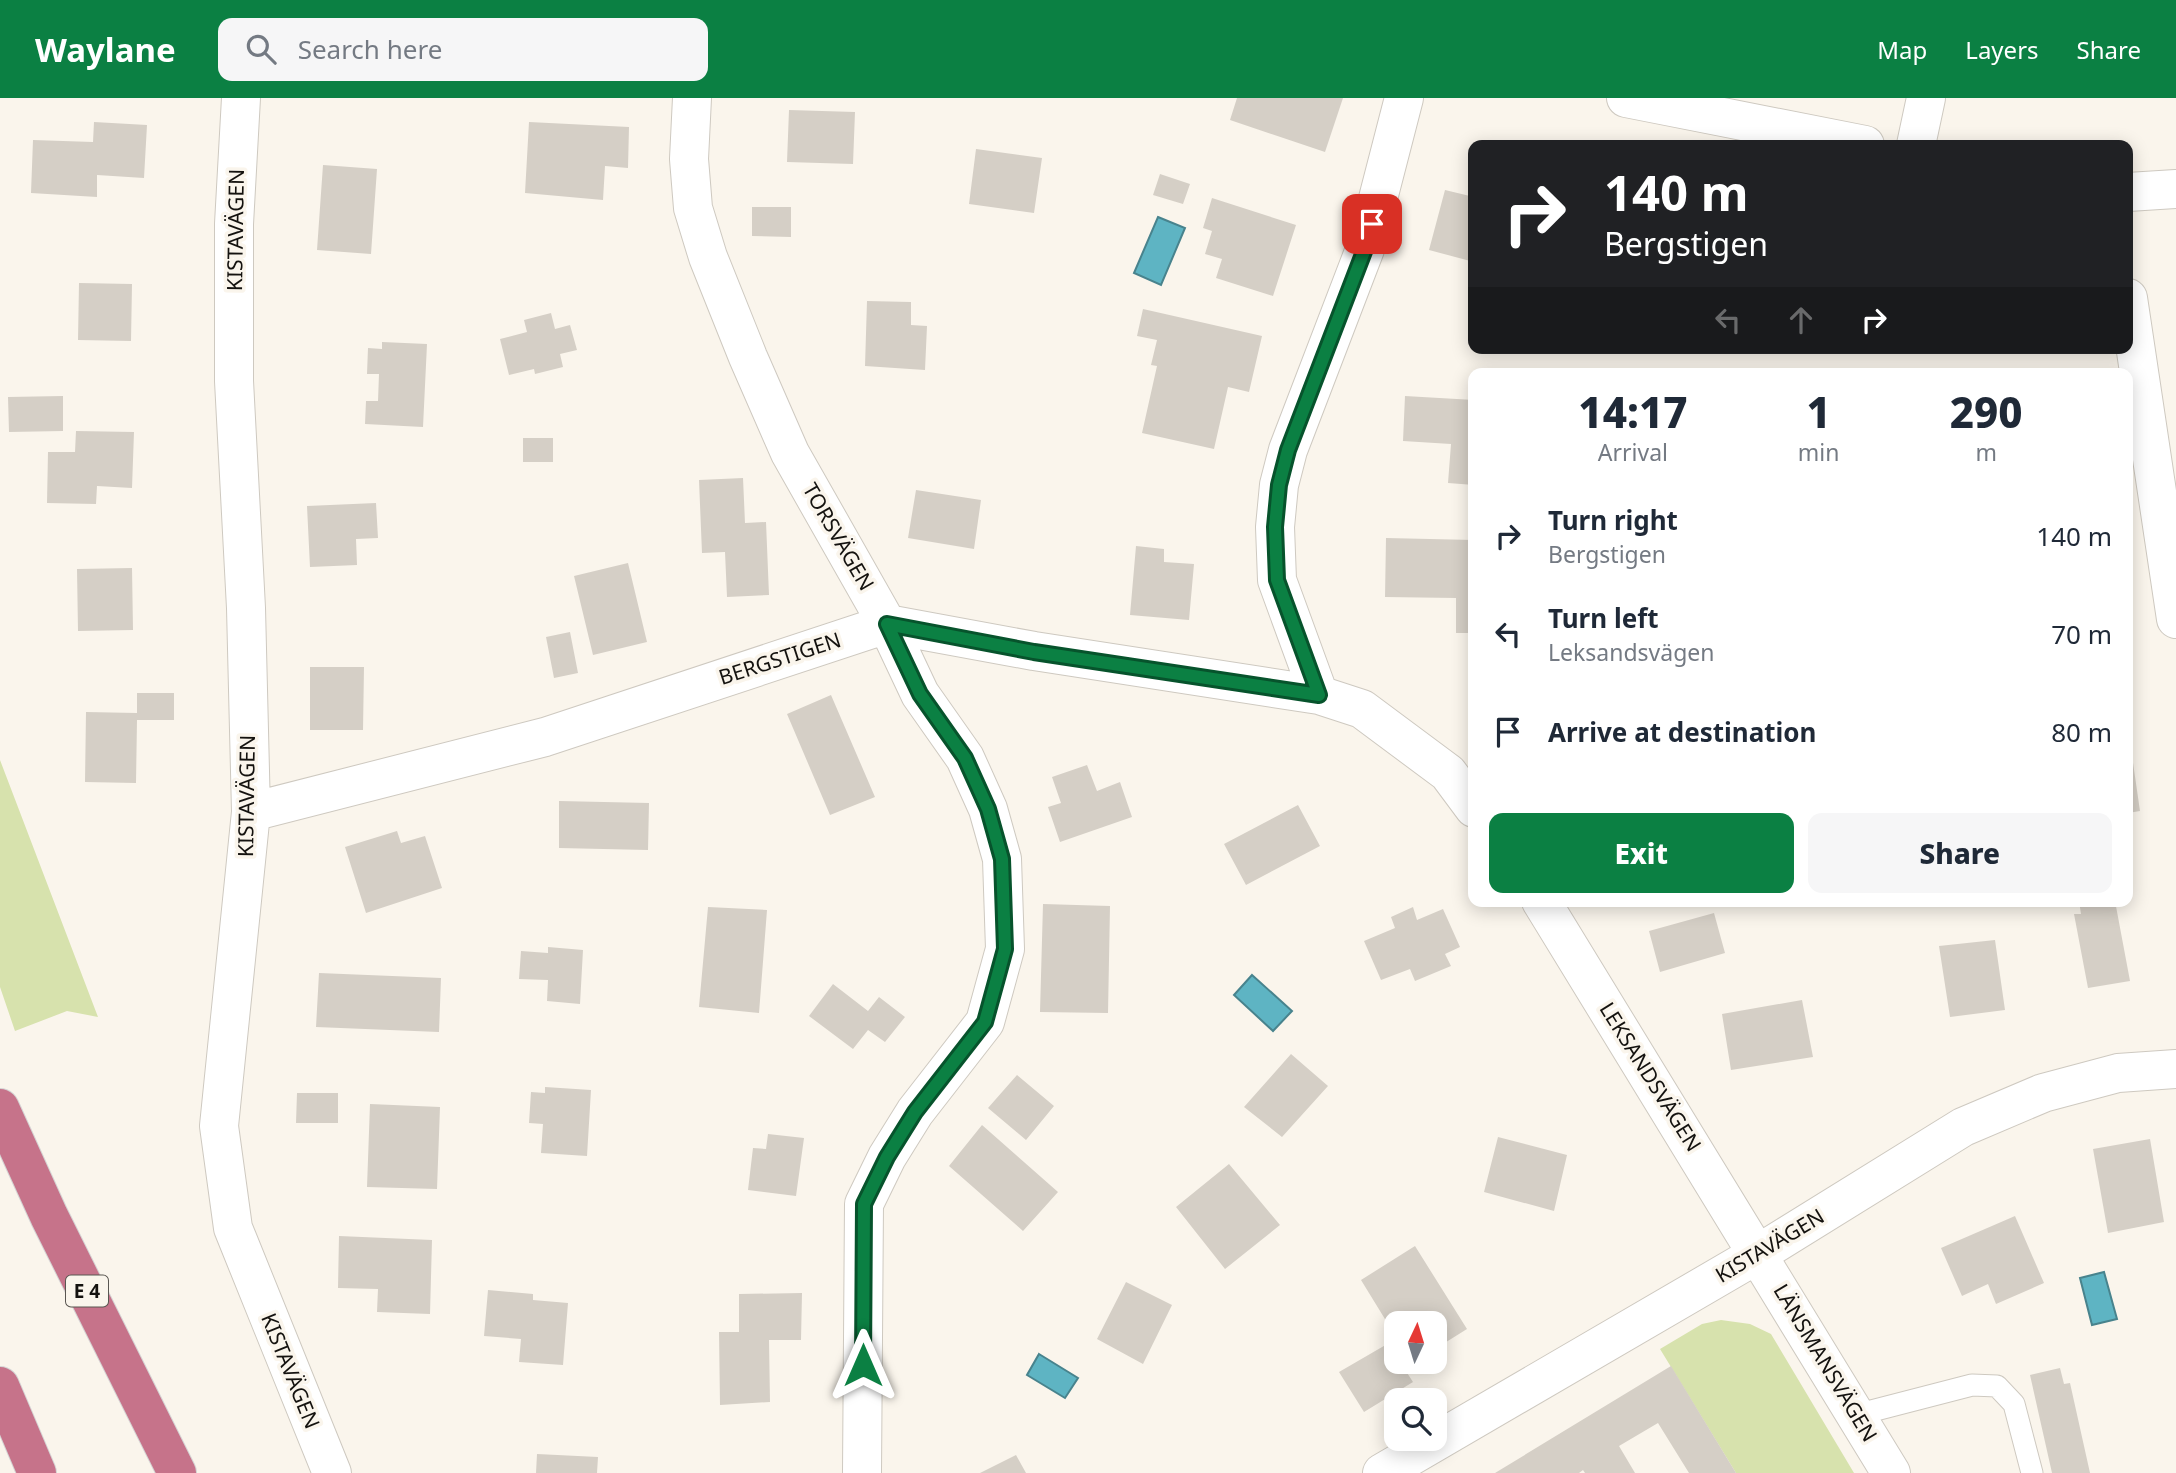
<!DOCTYPE html>
<html lang="en">
<head>
<meta charset="utf-8">
<style>
  body { margin:0; font-family:"Noto Sans",sans-serif; background:#f6f6f7; color:#1f2937; height:100vh; display:flex; flex-direction:column; font-size:26px; white-space:nowrap }
  * { box-sizing:border-box; margin:0 }
  p { font-size:23px; color:#747a83 }
  .icon { flex:none; width:38px; height:38px; fill:none; stroke:currentColor; stroke-width:2; stroke-linecap:round; stroke-linejoin:round }
  .map { position:relative; flex:1; overflow:hidden }
  .panel { position:absolute; left:1468px; top:270px; width:665px; height:539px; display:flex; flex-direction:column; background:#fff; border-radius:14px; box-shadow:0 4px 18px #0003 }
  .panel>* { flex:none }
  .hud { position:absolute; left:1468px; top:42px; width:665px; height:214px; border-radius:14px; box-shadow:0 4px 18px #0003; background:#202124; color:#fff; overflow:hidden }
  .needle { width:46px; rotate:4deg }
  .fabs { position:absolute; left:1384px; top:1213px; display:grid; gap:14px }
  .fabs a { display:grid; place-items:center; width:63px; height:63px; border-radius:14px; background:#fff; box-shadow:0 4px 18px #0003; font-size:35px }
  .pin { position:absolute; display:grid; place-items:center; width:60px; height:60px; color:#fff; margin:-30px; border-radius:14px; box-shadow:0 4px 10px #0006 }
  .me { position:absolute; width:77px; margin:-38px; rotate:0deg; stroke-linejoin:round; filter:drop-shadow(0 0 5px #0008) }
  .turn { display:flex; align-items:center; gap:24px; height:147px; padding:0 21px; font-size:32px }
  .turn .icon { width:91px; height:91px; stroke-width:2.5 }
  .turn b { display:block; font-size:49px; line-height:60px }
  .lanes { display:flex; align-items:center; height:66px; padding:0 21px; background:#0003; justify-content:center; gap:35px; direction:ltr }
  .lanes .off { opacity:.35 }
  .eta { display:flex; justify-content:space-evenly; align-items:center; height:119px; text-align:center }
  .eta b { font-size:42px; font-weight:800; line-height:49px }
  .primary-button { display:flex; gap:14px; margin-top:auto; padding:14px 21px }
  .primary-button a { flex:1; height:80px; border-radius:14px; background:#0b8043; color:#fff; font-size:28px; font-weight:800; line-height:80px; text-align:center }
  .primary-button a+a { background:#f6f6f7; color:#1f2937 }
  ul { padding:0; list-style:none }
  li { display:flex; align-items:center; gap:21px; height:98px; padding:0 21px }
  li div { flex:1 }
  li b { display:block; font-size:26px }
  li em { font-style:normal }
  header { display:flex; align-items:center; gap:42px; box-sizing:border-box; height:98px; padding:0 35px; background:#0b8043; color:#fff }
  header strong { font-size:33px }
  nav { display:flex; gap:38px; margin-inline-start:auto; font-size:24px }
  .search { width:490px; height:63px; background:#f6f6f7; display:flex; align-items:center; gap:18px; box-sizing:border-box; padding:0 24px; border-radius:14px; color:#747a83; font-size:26px }
  .map>svg:first-child { display:block }
  .green { fill:#d7e2ad }
  .water { fill:#5eb4c3; stroke:#48838d; stroke-width:2 }
  .building { fill:#d5cfc6 }
  .lines { fill:none; stroke-linecap:round; stroke-linejoin:round }
  .lane-casing { stroke:#cec9c0; stroke-width:23 }
  .street-casing { stroke:#cec9c0; stroke-width:40 }
  .highway-casing { stroke:#d5d4d4; stroke-width:40 }
  .lane { stroke:#fff; stroke-width:21 }
  .street { stroke:#fff; stroke-width:38 }
  .highway { stroke:#c6738a; stroke-width:38 }
  .route-casing { stroke:#07532c; stroke-width:18 }
  .route { stroke:#0b8043; stroke-width:12 }
  .labels { text-anchor:middle; stroke-width:7; stroke-linejoin:round; paint-order:stroke }
  .shield { fill:#faf5ec; stroke:#595651; stroke-width:2 }
  .shield-label { font-size:19px; font-weight:bold; fill:#14120f }
  .street-label { font-size:21px; fill:#14120f; stroke:#faf5ec }
</style>
</head>
<body>
<header>
<strong>Waylane</strong>
<div class="search"><svg class="icon" aria-label="search" viewBox="0 0 24 24"><circle cx="10" cy="10" r="6"/><path d="M15 15l6 6"/></svg>Search here</div>
<nav><a>Map</a><a>Layers</a><a>Share</a></nav>
</header>
<div class="map">
<svg width="2176" height="1375" viewBox="0 0 2176 1375">
  <rect width="100%" height="100%" fill="#faf5ec"/>
  <path class="green" d="M0 662 98 919 67 913 15 933 0 889Z
    M1721 1222 1750 1226 1771 1236 1854 1375H1736L1660 1251 1702 1226Z"/>
  <path class="water" d="M1158 119 1185 130 1161 187 1134 175Z
    M1252 877 1292 913 1273 933 1234 897Z
    M2104 1174 2117 1221 2092 1227 2080 1180Z
    M1039 1256 1078 1280 1065 1300 1027 1277Z"/>
  <path class="building" d="M1237 0H1343L1325 54 1230 22Z
    M789 12 855 14 853 66 787 64Z
    M94 24 147 27 144 80 97 77V99L31 95 33 42 93 44Z
    M529 24 629 29 628 70 605 68 603 102 525 95Z
    M976 51 1042 60 1034 115 969 106Z
    M323 67 377 71 371 156 317 152Z
    M1160 76 1190 86 1183 106 1153 97Z
    M1445 92 1474 99V164L1429 152Z
    M1212 100 1296 127 1273 198 1216 180 1222 161 1205 156 1212 133 1203 130Z
    M752 109H791V139L752 138Z
    M79 185 132 186 131 243 78 242Z
    M867 203 911 204V227L927 228 925 272 865 268Z
    M1143 211 1262 238 1249 294 1228 289 1214 351 1142 335 1157 268 1151 267 1157 242 1137 238Z
    M551 215 555 231 570 227 577 252 560 256 563 269 535 276 534 271 509 277 500 241 527 234 524 222Z
    M382 244 427 246 423 329 365 326 366 303H378L379 276H367L368 250 382 251Z
    M63 298V333L9 334 8 299Z
    M1405 298 1474 302V387L1448 385 1451 346 1403 343Z
    M76 333 134 334 132 390 97 388 96 406 47 405 48 354H75Z
    M523 340H553V364H523Z
    M743 380 745 425 766 424 769 497 727 499 725 454 702 455 699 382Z
    M916 392 981 402 974 451 908 440Z
    M376 405 378 440 356 441 357 467 310 469 307 408Z
    M1386 440 1474 442V535H1456V500L1385 499Z
    M1136 448 1164 451V464L1194 466 1189 522 1130 517Z
    M628 465 647 544 593 557 574 478Z
    M132 470 133 532 78 533 77 471Z
    M570 534 578 575 554 580 546 539Z
    M310 569H364L363 632H310Z
    M137 595H174V622H137L136 685 85 684 86 614 137 615Z
    M831 597 875 699 830 717 787 616Z
    M2128 644H2130L2140 713 2128 715Z
    M1087 667 1097 693 1120 684 1132 719 1060 744 1048 709 1061 705 1052 679Z
    M559 703 649 705 648 752 559 750Z
    M1298 707 1320 748 1246 787 1224 746Z
    M397 733 401 745 425 738 442 790 366 815 345 749Z
    M2079 803H2115L2130 883 2088 890 2074 816H2081Z
    M1043 806 1110 808 1108 915 1040 914Z
    M708 809 767 812 759 915 699 909Z
    M1413 809 1417 822 1443 811 1460 849 1445 856 1451 868 1415 883 1410 871 1381 882 1364 843 1395 830 1391 819Z
    M1714 815 1725 855 1660 874 1649 833Z
    M1995 842 2005 912 1950 919 1939 848Z
    M548 849 583 852 580 906 547 903 548 882 519 881 521 853 548 855Z
    M319 875 441 880 439 934 316 929Z
    M833 886 868 913 879 899 905 919 885 944 868 932 853 951 809 918Z
    M1802 902 1813 959 1731 972 1722 916Z
    M1291 956 1328 988 1282 1039 1244 1009Z
    M1017 977 1054 1008 1026 1042 988 1010Z
    M545 989 591 992 587 1058 541 1055 543 1026 529 1025 531 994 545 995Z
    M297 995H338V1025H296Z
    M370 1006 440 1009 437 1091 367 1089Z
    M982 1027 1058 1094 1023 1133 949 1068Z
    M768 1036 804 1040 796 1098 748 1092 753 1050 766 1051Z
    M1498 1039 1567 1057 1554 1113 1484 1094Z
    M2150 1041 2164 1124 2108 1135 2093 1051Z
    M1229 1066 1280 1127 1225 1171 1176 1109Z
    M2015 1118 2044 1185 1996 1206 1988 1186 1962 1198 1941 1150Z
    M339 1138 432 1142 430 1216 377 1214 378 1191 338 1190Z
    M1415 1148 1467 1231 1435 1251V1225H1396V1239L1361 1182Z
    M1126 1184 1172 1207 1143 1266 1097 1241Z
    M488 1192 533 1196V1202L568 1205 563 1267 519 1264 521 1241 484 1238Z
    M802 1195 801 1242H769L770 1304 720 1307 719 1234H739V1196Z
    M1389 1245 1396 1258V1264H1400L1413 1284 1364 1314 1339 1274Z
    M1671 1268 1736 1375H1689L1658 1325 1619 1348 1635 1375H1585L1583 1372 1579 1375H1495Z
    M2060 1270 2064 1286 2070 1285 2090 1375H2052L2030 1277Z
    M537 1356 598 1359 597 1375H536Z
    M1016 1357 1026 1375H980Z"/>
  <g class="lines">
    <defs>
      <path id="lane" d="M1856 1317 1972 1287 1997 1288 2014 1306 2032 1375"/>
      <path id="street" d="M241 0 234 126V283L246 510 251 714 219 1028 233 1130 332 1375
        M692 0 689 61 693 110 708 159 748 259 790 355 887 526 920 596 965 660 988 711 1002 761 1005 851 985 924 915 1014 887 1059 864 1106 862 1375
        M1626 0 1865 47
        M1916 47 1926 0
        M2128 94 2176 91
        M2128 200 2176 521
        M1319 597 1277 482 1275 429 1279 387 1288 352 1365 151 1404 0
        M251 714 545 639 887 526 1034 553 1319 597 1362 611 1448 675 1474 710
        M1541 803 1891 1375
        M1382 1375 1758 1156 1963 1029 2043 995 2118 975 2176 971"/>
      <path id="highway" d="M0 1010 49 1118 177 1375
        M0 1288 37 1375"/>
    </defs>
    <use href="#lane" class="lane-casing"/>
    <use href="#street" class="street-casing"/>
    <use href="#highway" class="highway-casing"/>
    <use href="#lane" class="lane"/>
    <use href="#street" class="street"/>
    <use href="#highway" class="highway"/>
  </g>
  <g class="lines">
    <defs>
      <path id="route" d="M863 1267 864 1106 887 1059 915 1014 985 924 1005 851 1002 761 988 711 965 660 920 596 887 526 1034 554 1319 597 1277 482 1275 429 1279 387 1288 352 1365 151 1372 126"/>
    </defs>
    <use href="#route" class="route-casing"/>
    <use href="#route" class="route"/>
  </g>
  <g class="labels">
    <rect class="shield" x="66" y="1177.5" width="42" height="31" rx="5"/>
    <g class="shield-label">
      <text x="87" y="1200">E 4</text>
    </g>
    <g class="street-label">
      <text transform="translate(236 132) rotate(-89)" y="7">KISTAVÄGEN</text>
      <text transform="translate(838 439) rotate(60)" y="7">TORSVÄGEN</text>
      <text transform="translate(780 561) rotate(-18)" y="7">BERGSTIGEN</text>
      <text transform="translate(247 698) rotate(-89)" y="7">KISTAVÄGEN</text>
      <text transform="translate(1650 979) rotate(58)" y="7">LEKSANDSVÄGEN</text>
      <text transform="translate(1770 1148) rotate(-31)" y="7">KISTAVÄGEN</text>
      <text transform="translate(1825 1265) rotate(59)" y="7">LÄNSMANSVÄGEN</text>
      <text transform="translate(290 1273) rotate(68)" y="7">KISTAVÄGEN</text>
    </g>
  </g>
</svg>
<div class="fabs">
<a><svg class="needle" viewBox="-14 -14 28 28"><path d="M0-13l5 13h-10z" fill="#e53935"/><path d="M0 13l5-13h-10z" fill="#747a83"/></svg></a>
<a><svg class="icon" aria-label="search" viewBox="0 0 24 24"><circle cx="10" cy="10" r="6"/><path d="M15 15l6 6"/></svg></a>
</div>
<div class="pin" style="left:1372px;top:126px;background:#d93025"><svg class="icon" aria-label="arrive" viewBox="0 0 24 24"><path d="M6 21V4h12l-3 4 3 4H6"/></svg></div>
<svg class="me" style="left:863px;top:1267px" viewBox="-20 -20 40 40"><path d="M0-17L14 15 0 8-14 15z" fill="#0b8043" stroke="#fff" stroke-width="4"/></svg>
<div class="hud">
<div class="turn"><svg class="icon" aria-label="right" viewBox="0 0 24 24"><path d="M7 20v-9h11M14 6l5 5-5 5"/></svg><div><b>140 m</b>Bergstigen</div></div>
<div class="lanes"><svg class="icon off" aria-label="left" viewBox="0 0 24 24"><path d="M17 20v-9H6M10 6l-5 5 5 5"/></svg><svg class="icon off" aria-label="ahead" viewBox="0 0 24 24"><path d="M12 20V5M6 11l6-6 6 6"/></svg><svg class="icon" aria-label="right" viewBox="0 0 24 24"><path d="M7 20v-9h11M14 6l5 5-5 5"/></svg></div>
</div>
<section class="panel">
<div class="eta">
<div><b>14:17</b><p>Arrival</p></div>
<div><b>1</b><p>min</p></div>
<div><b>290</b><p>m</p></div>
</div>
<ul>
<li><svg class="icon" aria-label="right" viewBox="0 0 24 24"><path d="M7 20v-9h11M14 6l5 5-5 5"/></svg><div><b>Turn right</b><p>Bergstigen</p></div><em>140 m</em></li>
<li><svg class="icon" aria-label="left" viewBox="0 0 24 24"><path d="M17 20v-9H6M10 6l-5 5 5 5"/></svg><div><b>Turn left</b><p>Leksandsvägen</p></div><em>70 m</em></li>
<li><svg class="icon" aria-label="arrive" viewBox="0 0 24 24"><path d="M6 21V4h12l-3 4 3 4H6"/></svg><div><b>Arrive at destination</b></div><em>80 m</em></li>
</ul>
<div class="primary-button"><a>Exit</a><a>Share</a></div>
</section>
</div>
</body>
</html>
